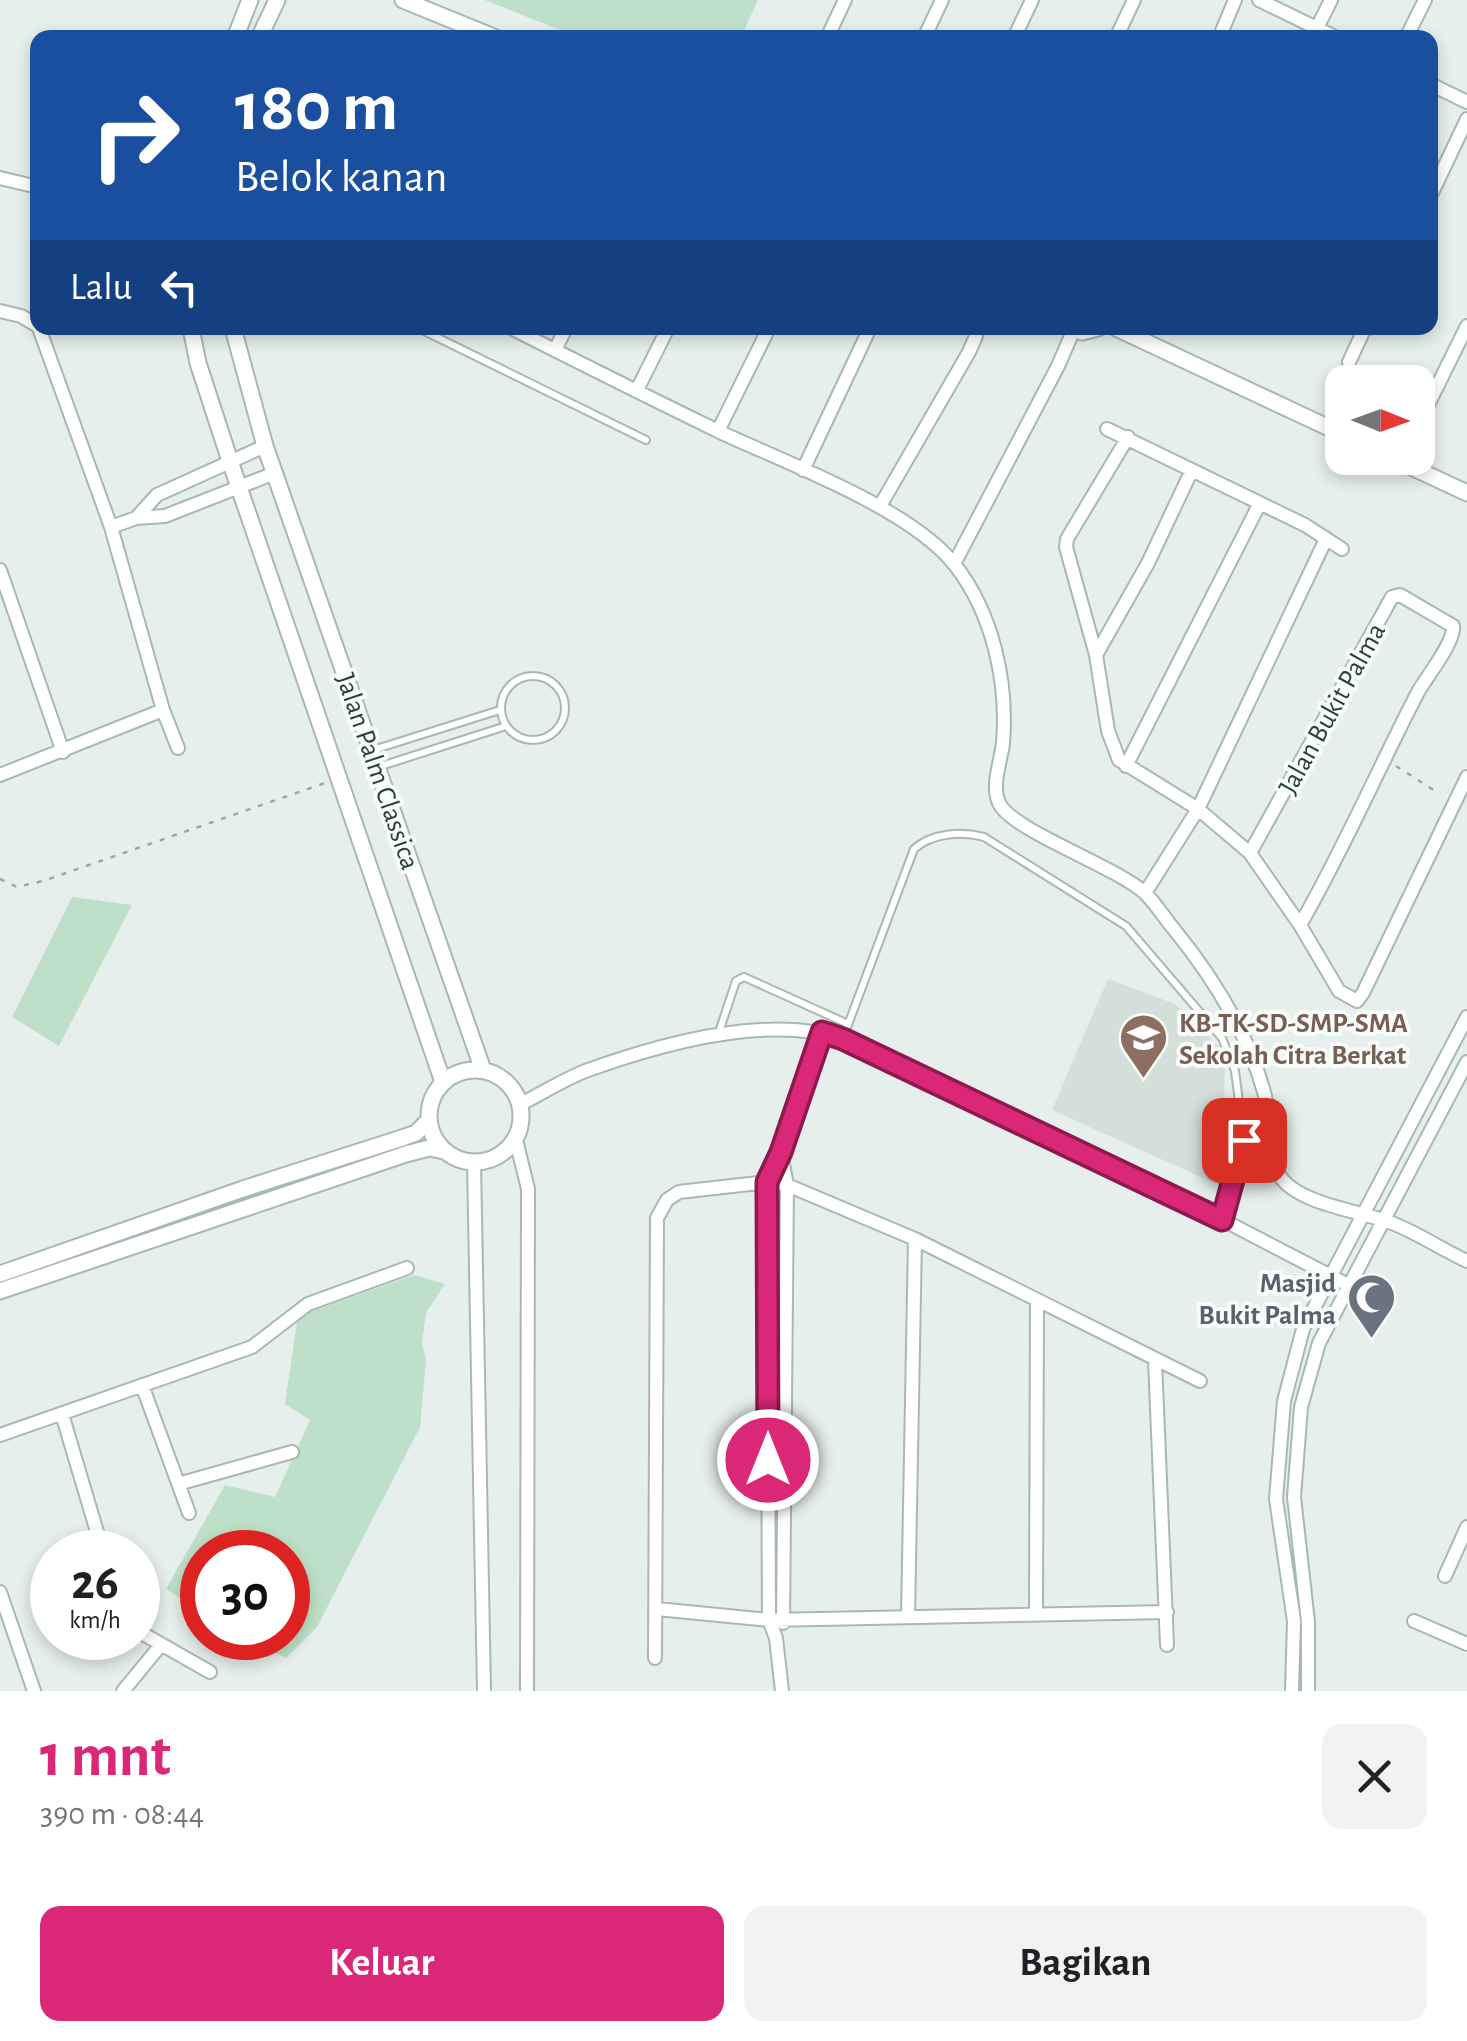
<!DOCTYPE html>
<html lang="id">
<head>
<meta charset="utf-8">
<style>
  body { margin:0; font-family:"Alegreya Sans",sans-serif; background:#f2f2f2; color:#202124; height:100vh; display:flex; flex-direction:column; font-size:38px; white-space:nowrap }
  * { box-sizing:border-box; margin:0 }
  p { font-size:32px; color:#757577 }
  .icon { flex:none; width:55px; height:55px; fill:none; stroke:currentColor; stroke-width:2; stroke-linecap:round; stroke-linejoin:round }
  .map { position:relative; height:1691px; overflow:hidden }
  .details { display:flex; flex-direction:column; background:#fff; flex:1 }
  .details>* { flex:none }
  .banner { position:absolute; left:30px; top:30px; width:1408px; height:305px; border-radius:20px; box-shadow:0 5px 15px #0003; background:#1a4fa0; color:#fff; overflow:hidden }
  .needle { width:65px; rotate:91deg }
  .buttons { position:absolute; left:1325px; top:365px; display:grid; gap:20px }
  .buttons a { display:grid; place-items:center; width:110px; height:110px; border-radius:20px; background:#fff; box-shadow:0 5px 15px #0003; font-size:50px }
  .speed { position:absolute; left:30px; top:1530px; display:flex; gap:20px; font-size:50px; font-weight:700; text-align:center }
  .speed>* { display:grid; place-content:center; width:130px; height:130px; border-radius:50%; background:#fff; box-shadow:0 5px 15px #0003; line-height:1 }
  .speed small { font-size:25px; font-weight:400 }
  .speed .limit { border:15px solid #d22; background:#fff; color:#111 }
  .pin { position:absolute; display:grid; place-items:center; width:85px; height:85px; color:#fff; margin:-42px; border-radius:20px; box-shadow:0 5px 15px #0006 }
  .me { position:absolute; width:110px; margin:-55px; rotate:0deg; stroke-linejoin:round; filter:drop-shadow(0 0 8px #0008) }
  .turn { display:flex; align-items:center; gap:35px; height:210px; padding:0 40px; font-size:45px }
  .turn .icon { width:130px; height:130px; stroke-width:2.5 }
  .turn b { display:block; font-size:70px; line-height:85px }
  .then { display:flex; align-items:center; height:95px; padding:0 40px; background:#0003; gap:20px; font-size:38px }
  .round { display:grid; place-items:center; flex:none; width:105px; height:105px; border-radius:20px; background:#f2f2f2 }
  .overview { display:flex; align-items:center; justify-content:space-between; height:170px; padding:0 40px }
  h1 { font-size:60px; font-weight:700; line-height:75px; color:#db2777 }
  .button { display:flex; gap:20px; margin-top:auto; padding:20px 40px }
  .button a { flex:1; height:115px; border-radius:20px; background:#db2777; color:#fff; font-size:40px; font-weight:700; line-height:115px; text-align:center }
  .button a+a { background:#f2f2f2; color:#202124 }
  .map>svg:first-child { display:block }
  .built { fill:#d4dfda }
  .green { fill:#bfe0c8 }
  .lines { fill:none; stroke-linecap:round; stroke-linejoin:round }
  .service-casing { stroke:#a8b8b2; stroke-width:10 }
  .minor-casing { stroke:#a8b8b2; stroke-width:16 }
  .tertiary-casing { stroke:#a8b8b2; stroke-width:19 }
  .path { stroke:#86b3a5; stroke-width:2.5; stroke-dasharray:5 8; stroke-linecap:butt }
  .service { stroke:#fff; stroke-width:6 }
  .minor { stroke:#fff; stroke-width:12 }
  .tertiary { stroke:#fff; stroke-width:15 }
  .route-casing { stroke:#8e194d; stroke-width:25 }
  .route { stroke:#db2777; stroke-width:18 }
  .labels { text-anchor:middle; stroke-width:8; stroke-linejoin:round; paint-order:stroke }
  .street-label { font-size:28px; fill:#24423a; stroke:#f7fbf9 }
  .education-label { font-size:28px; font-weight:bold; fill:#785e54; stroke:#f7fbf9; text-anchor:start }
  .worship-label { font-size:28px; font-weight:bold; fill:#5b616d; stroke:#f7fbf9; text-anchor:end }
</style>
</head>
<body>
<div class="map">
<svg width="1467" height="1691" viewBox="0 0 1467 1691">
  <rect width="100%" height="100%" fill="#e6efeb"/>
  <path class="built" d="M1108 979 1175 1004 1225 1052 1223 1187 1052 1110Z"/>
  <path class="green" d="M485 0H758L741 37H578Z
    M72 897 132 905 59 1046 12 1017Z
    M414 1275 445 1284 426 1313 422 1343 426 1360 420 1427 317 1627 286 1658 246 1638H288V1552H202V1612L166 1589 225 1485 275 1497 310 1420 285 1404 298 1316Z"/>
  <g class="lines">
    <defs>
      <path id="service" d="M418 328 646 440
        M501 708a32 32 0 1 1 64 0a32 32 0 1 1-64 0Z
        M373 750 500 710
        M378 767 506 726
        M719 1032 736 981 744 977 848 1024
        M843 1038 914 849C932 833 961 831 984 837L1126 926 1222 1038 1235 1071 1244 1139 1223 1218"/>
      <path id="minor" d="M1259 0 1337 38
        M827 38 845 0
        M924 38 942 0
        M1014 38 1032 0
        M1116 38 1134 0
        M1219 38 1235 0
        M1312 38 1331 0
        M1406 38 1425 0
        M1430 84 1467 102
        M0 178 38 187
        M1430 197 1467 119
        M0 311 21 316 38 326
        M39 328 111 527 163 710 178 748
        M511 328C580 363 650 398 720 432 786 463 910 508 955 565 993 614 1008 682 1003 743 1001 761 991 785 999 803 1011 830 1115 866 1145 893 1155 903 1164 917 1173 928 1213 977 1247 1031 1264 1092 1272 1118 1264 1157 1282 1179 1302 1204 1358 1211 1386 1221 1414 1230 1440 1249 1467 1261
        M555 350 566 328
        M1349 362 1364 330 1368 328
        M637 390 668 328
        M1424 413 1467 326
        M1107 429 1305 525 1342 549
        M718 431 769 328
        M1128 437 1067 539 1066 547 1096 655 1108 731 1119 760 1198 809 1250 853 1300 925 1339 991 1357 1001 1363 993 1467 777
        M803 470 870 328
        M880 506 969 352 976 336V328
        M136 518 157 495 265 446
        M111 527 136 518 165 516 275 473
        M954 564 1058 366 1074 329
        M0 570 63 752
        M1096 655 1148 563 1192 470
        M1126 766 1260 503
        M0 775 163 710
        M1250 853 1392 597 1400 595 1453 626C1455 642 1427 676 1418 692 1378 769 1344 849 1300 925
        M1145 893 1198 809 1326 539
        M521 1104C543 1093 567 1077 591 1069 664 1043 768 1014 843 1039L1223 1220 1350 1286
        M516 1140 528 1189 527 1691
        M781 1154 787 1185 783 1623
        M474 1163 484 1691
        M1155 1361 1167 1645
        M142 1385 189 1513
        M62 1414 103 1552
        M0 1435 252 1347 308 1304 407 1268
        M178 1484 292 1452
        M1445 1576 1467 1527
        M0 1592 34 1691
        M657 1609 769 1620 1167 1612
        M1036 1614 1037 1301
        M908 1617 915 1239
        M1414 1621 1467 1644
        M138 1631 210 1672
        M655 1658 657 1218 667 1200 679 1192 767 1182 787 1185 915 1239 1200 1381
        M123 1691 160 1646
        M782 1691 776 1638 769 1620 767 1182 781 1152 822 1032
        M1292 1691 1294 1621 1276 1499 1284 1401 1303 1329 1467 1017
        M1308 1691V1622L1294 1497 1301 1407 1319 1343 1467 1062"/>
      <path id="tertiary" d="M403 0 496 38
        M235 38 250 0
        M259 38 277 0
        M191 328 198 363 230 461 443 1082
        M233 328 265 446 483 1070
        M1072 328 1082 332 1098 328
        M1116 328 1342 434
        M1392 458 1467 493
        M429 1116a46 46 0 1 1 92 0a46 46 0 1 1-92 0Z
        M0 1274 243 1189 405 1137 416 1133 429 1120
        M0 1291 406 1154 429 1148 444 1151"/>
    </defs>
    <use href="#service" class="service-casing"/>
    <use href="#minor" class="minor-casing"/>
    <use href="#tertiary" class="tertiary-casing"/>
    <path class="path" d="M1396 766 1440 794
      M0 879 17 887 43 881 325 783"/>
    <use href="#service" class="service"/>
    <use href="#minor" class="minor"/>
    <use href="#tertiary" class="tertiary"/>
  </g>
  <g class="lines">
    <defs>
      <path id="route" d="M768 1460 767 1182 781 1152 822 1032 843 1039 1222 1220 1244 1140"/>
    </defs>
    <use href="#route" class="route-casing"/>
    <use href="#route" class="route"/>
  </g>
  <defs>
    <symbol id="school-pin" viewBox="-11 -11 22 30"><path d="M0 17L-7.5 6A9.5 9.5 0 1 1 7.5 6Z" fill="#8d6e63" stroke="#f7fbf9"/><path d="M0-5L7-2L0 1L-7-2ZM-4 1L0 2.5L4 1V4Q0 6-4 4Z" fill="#fff"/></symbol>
    <symbol id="mosque-pin" viewBox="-11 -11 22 30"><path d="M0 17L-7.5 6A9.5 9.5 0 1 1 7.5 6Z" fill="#6b7280" stroke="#f7fbf9"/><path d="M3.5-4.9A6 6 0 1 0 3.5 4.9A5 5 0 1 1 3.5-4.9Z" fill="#fff"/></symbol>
  </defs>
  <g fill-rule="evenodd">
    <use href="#school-pin" x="1116" y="1010" width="55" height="75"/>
    <use href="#mosque-pin" x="1344" y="1270" width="55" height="75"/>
  </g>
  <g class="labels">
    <g class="street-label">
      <text transform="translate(1331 708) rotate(-61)" y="10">Jalan Bukit Palma</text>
      <text transform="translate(379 771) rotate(71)" y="10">Jalan Palm Classica</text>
    </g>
    <g class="education-label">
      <text x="1179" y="1032">KB-TK-SD-SMP-SMA<tspan x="1179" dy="32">Sekolah Citra Berkat</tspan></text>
    </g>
    <g class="worship-label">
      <text x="1336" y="1292">Masjid<tspan x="1336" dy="32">Bukit Palma</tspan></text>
    </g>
  </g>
</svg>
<div class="buttons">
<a><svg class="needle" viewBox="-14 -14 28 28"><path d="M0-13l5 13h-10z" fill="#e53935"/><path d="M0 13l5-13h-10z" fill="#757577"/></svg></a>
</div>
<div class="speed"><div>26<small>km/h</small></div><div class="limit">30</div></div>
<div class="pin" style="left:1244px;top:1140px;background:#d93025"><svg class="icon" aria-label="arrive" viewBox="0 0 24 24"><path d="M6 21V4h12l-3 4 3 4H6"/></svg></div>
<svg class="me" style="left:768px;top:1460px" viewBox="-20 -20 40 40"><circle r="17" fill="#db2777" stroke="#fff" stroke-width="3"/><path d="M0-11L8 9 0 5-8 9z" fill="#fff"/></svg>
<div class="banner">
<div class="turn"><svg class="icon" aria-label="right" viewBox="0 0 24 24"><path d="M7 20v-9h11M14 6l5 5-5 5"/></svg><div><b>180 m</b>Belok kanan</div></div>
<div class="then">Lalu<svg class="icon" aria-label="left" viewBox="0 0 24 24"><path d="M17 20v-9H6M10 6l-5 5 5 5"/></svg></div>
</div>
</div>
<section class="details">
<div class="overview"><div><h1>1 mnt</h1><p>390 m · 08:44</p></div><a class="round"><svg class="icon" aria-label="close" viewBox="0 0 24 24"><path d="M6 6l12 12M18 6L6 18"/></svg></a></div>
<div class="button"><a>Keluar</a><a>Bagikan</a></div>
</section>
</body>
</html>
